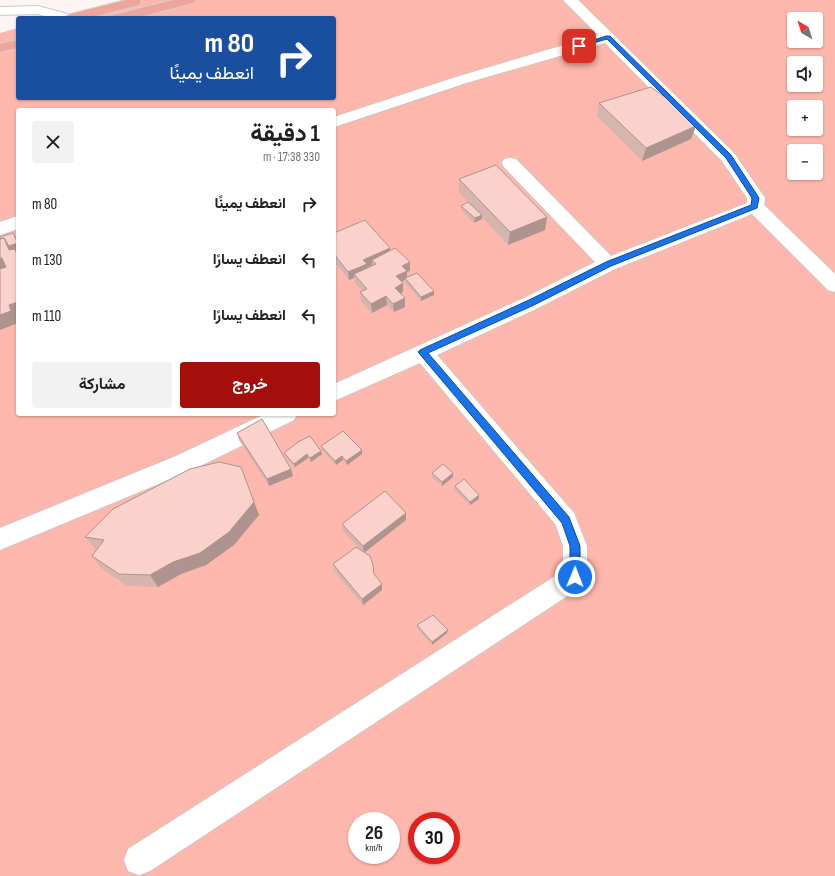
<!DOCTYPE html>
<html lang="ar">
<head>
<meta charset="utf-8">
<style>
  body { margin:0; font-family:"Sofia Sans Condensed",Vazirmatn,sans-serif; background:#f2f2f2; color:#202124; direction:rtl; height:100vh; display:flex; flex-direction:column; font-size:15px; white-space:nowrap }
  * { box-sizing:border-box; margin:0 }
  p { font-size:13px; color:#757577 }
  .icon { flex:none; width:22px; height:22px; fill:none; stroke:currentColor; stroke-width:2; stroke-linecap:round; stroke-linejoin:round }
  .map { position:relative; flex:1; overflow:hidden; direction:ltr }
  .details { position:absolute; left:16px; top:108px; width:320px; height:308px; display:flex; flex-direction:column; background:#fff; border-radius:4px; box-shadow:0 1px 3px #0004; direction:rtl }
  .details>* { flex:none }
  .top-card { position:absolute; left:16px; top:16px; width:320px; height:84px; border-radius:4px; box-shadow:0 1px 3px #0004; direction:rtl; background:#1a4fa0; color:#fff; overflow:hidden }
  .needle { width:26px; rotate:321deg }
  .controls { position:absolute; left:787px; top:12px; display:grid; gap:8px }
  .controls a { display:grid; place-items:center; width:36px; height:36px; border-radius:4px; background:#fff; box-shadow:0 1px 3px #0004; font-size:20px }
  .speed { position:absolute; left:348px; top:812px; display:flex; gap:8px; font-size:20px; font-weight:700; text-align:center }
  .speed>* { display:grid; place-content:center; width:52px; height:52px; border-radius:50%; background:#fff; box-shadow:0 1px 3px #0004; line-height:1 }
  .speed small { font-size:10px; font-weight:400 }
  .speed .limit { border:6px solid #d22; background:#fff; color:#111 }
  .pin { position:absolute; display:grid; place-items:center; width:34px; height:34px; color:#fff; margin:-17px; border-radius:8px; box-shadow:0 2px 6px #0006 }
  .me { position:absolute; width:44px; margin:-22px; rotate:1deg; stroke-linejoin:round; filter:drop-shadow(0 0 3px #0008) }
  .turn { display:flex; align-items:center; gap:14px; height:84px; padding:0 16px; font-size:18px }
  .turn .icon { width:52px; height:52px; stroke-width:2.5 }
  .turn b { display:block; font-size:28px; line-height:34px }
  .round { display:grid; place-items:center; flex:none; width:42px; height:42px; border-radius:4px; background:#f2f2f2 }
  .overview { display:flex; align-items:center; justify-content:space-between; height:68px; padding:0 16px }
  h1 { font-size:24px; font-weight:700; line-height:30px }
  .button { display:flex; gap:8px; margin-top:auto; padding:8px 16px }
  .button a { flex:1; height:46px; border-radius:4px; background:#a50f0b; color:#fff; font-size:16px; font-weight:700; line-height:46px; text-align:center }
  .button a+a { background:#f2f2f2; color:#202124 }
  ul { padding:0; list-style:none }
  li { display:flex; align-items:center; gap:12px; height:56px; padding:0 16px }
  li div { flex:1 }
  li b { display:block; font-size:15px }
  li em { font-style:normal }
  .map>svg:first-child { display:block }
  .green { fill:#feb7ac; fill-rule:evenodd }
  .lines { fill:none; stroke-linecap:round; stroke-linejoin:round }
  .minor-casing { stroke:#d7c5c2; stroke-width:2 }
  .major-casing { stroke:#d2d1d1; stroke-width:2 }
  .minor { fill:#fff; fill-rule:evenodd }
  .major { fill:#f0a59c; fill-rule:evenodd }
  .wall { fill:#d7b5af }
  .shaded-wall { fill:#af938e }
  .building { fill:#fad2cb; stroke:#af938e }
  .route { fill:#1a73e8; stroke:#114b97 }
</style>
</head>
<body>
<div class="map">
<svg width="835" height="876" viewBox="0 0 835 876">
  <rect width="100%" height="100%" fill="#fdf5f4"/>
  <path class="green" d="M124 0H835V876H0V33L18 28V98H334V18H55ZM794 19H816V41H794ZM794 63H816V85H794ZM794 107H816V129H794ZM18 110H334V414H18ZM794 151H816V173H794ZM357 821H391V855H357ZM417 821H451V855H417Z"/>
  <g class="lines">
    <defs>
      <path id="minor" d="M563 0H578L734 153 765 198 764 205 835 274V292L828 290 752 214 615 269 538 308 437 355 574 513 587 546V577L584 585 150 871 139 875 128 871 124 860 128 849 563 571V546L556 525 420 363 334 401V384L524 298 595 262 504 167 502 163 504 159 510 158 516 159 611 256 747 203V198L722 161 605 43 466 83 334 127V117L456 77 598 35Z
        M38 6 72 15 74 18H51L38 14 0 15V7Z
        M18 216V229L0 235V222Z
        M265 414H297L294 420 192 470 0 550V528L176 456Z"/>
      <path id="major" d="M126 0H140L141 2 139 5 89 18H65L67 15Z
        M173 0H196L194 3 135 18H111L113 15Z
        M18 40V48L0 52V44Z"/>
    </defs>
    <use href="#minor" class="minor-casing"/>
    <use href="#major" class="major-casing"/>
    <use href="#minor" class="minor"/>
    <use href="#major" class="major"/>
  </g>
  <path class="wall" d="M599 103 696 126 691 139 642 161 597 116Z
    M459 179 547 217 545 230 508 245 482 217V219L474 223 461 210V206L468 202 459 192Z
    M334 233 390 251 410 271 407 272V277L434 295 421 301 405 283V280L402 282 403 283V292L400 293 405 307 394 312 387 305 372 313 361 301 360 292 362 291 355 283 354 278 349 280 334 261Z
    M237 433 293 476 269 486 239 440Z
    M321 446 362 454 347 465 343 460 336 465 322 450Z
    M284 453 322 454 311 462 308 458 295 467 285 456Z
    M432 473 453 477 442 486 432 477Z
    M455 486 479 495V499L470 505 454 490Z
    M254 502 259 515 234 545 206 565 181 574 158 587 127 586 101 568 92 556 96 550 95 549 85 537Z
    M406 520 364 552 374 574 382 584V590L363 605 334 571 333 564 361 550 343 531 342 524Z
    M417 625 447 633 432 645 417 628Z"/>
  <path class="shaded-wall" d="M696 126 691 139 642 161 646 148Z
    M482 215V219L474 223 475 218Z
    M547 217 545 230 508 245 510 232Z
    M13 233 18 242V248L15 249 18 254V257L9 251 4 238Z
    M390 248V257L372 260V265L367 267 368 273 354 274V278L349 280 348 272 363 260Z
    M0 258H2L10 270 0 274Z
    M410 262V271L407 272V279L405 278V280L396 285V276L402 266Z
    M403 283V292L395 296V288Z
    M434 291V295L421 301V297Z
    M386 296 387 305 372 313 371 304Z
    M405 298V307L394 312 393 304Z
    M18 302V317L17 318 18 321V323L0 330V315L9 305Z
    M362 450V454L347 465 346 461Z
    M321 451 322 454 311 462 310 458Z
    M307 454 308 458 295 467 294 464Z
    M342 456 343 460 336 465 335 461Z
    M291 469 293 476 269 486 267 479Z
    M453 473V477L442 486V482Z
    M479 495V499L470 505V502Z
    M254 502 259 515 234 545 206 565 181 574 158 587 150 575 173 562Z
    M406 513V520L364 553 363 546Z
    M382 584V590L363 605 362 599Z
    M448 630 447 633 432 645V642Z"/>
  <path class="building" d="M651 87 673 103 696 126 646 148 599 103Z
    M496 165 547 217 510 232 459 179Z
    M468 202 482 215 475 218 461 206Z
    M365 220 390 248 363 260 367 264 348 272 334 254V233Z
    M13 233 18 243 9 246 4 238 0 239V237Z
    M4 238 9 250 15 249 18 257V302L9 305 11 311 0 315V269L6 267 2 258H0V239Z
    M395 248 410 262 402 266 407 271 396 276 403 283 395 288 405 298 393 304 386 296 371 304 360 292 367 289 354 274 376 264 372 260Z
    M417 273 434 291 421 297 405 278Z
    M262 419 291 469 267 479 237 433Z
    M343 431 362 450 346 461 342 456 335 461 321 446Z
    M310 436 321 451 310 458 307 454 294 464 284 453 298 442Z
    M219 462 241 467 254 502 229 532 200 553 173 562 150 575 119 574 92 556 104 540 85 537 113 509 190 469Z
    M443 464 453 473 442 482 432 473Z
    M464 479 479 495 470 502 455 486Z
    M385 491 406 513 363 546 342 524Z
    M356 547 370 556 373 565 374 574 382 584 362 599 333 564Z
    M433 615 448 630 432 642 417 625Z"/>
  <path class="route" d="M606 36H610L731 155 759 198 757 208 611 266 534 305 428 353 569 517 580 546V577L578 581 575 582 571 581 570 577V546L562 523 418 352 420 350 529 300 606 262 751 205 752 198 726 158 607 39 579 47 576 46Z"/>
</svg>
<div class="controls">
<a><svg class="needle" viewBox="-14 -14 28 28"><path d="M0-13l5 13h-10z" fill="#e53935"/><path d="M0 13l5-13h-10z" fill="#757577"/></svg></a>
<a><svg class="icon" aria-label="sound" viewBox="0 0 24 24"><path d="M4 9h4l5-4v14l-5-4H4zM17 9q2 3 0 6"/></svg></a>
<a>+</a>
<a>−</a>
</div>
<div class="speed"><div>26<small>km/h</small></div><div class="limit">30</div></div>
<div class="pin" style="left:579px;top:46px;background:#d93025"><svg class="icon" aria-label="arrive" viewBox="0 0 24 24"><path d="M6 21V4h12l-3 4 3 4H6"/></svg></div>
<svg class="me" style="left:575px;top:577px" viewBox="-20 -20 40 40"><circle r="17" fill="#1a73e8" stroke="#fff" stroke-width="3"/><path d="M0-11L8 9 0 5-8 9z" fill="#fff"/></svg>
<div class="top-card">
<div class="turn"><svg class="icon" aria-label="right" viewBox="0 0 24 24"><path d="M7 20v-9h11M14 6l5 5-5 5"/></svg><div><b>80 m</b>انعطف يمينًا</div></div>
</div>
<section class="details">
<div class="overview"><div><h1>1 دقيقة</h1><p>330 m · 17:38</p></div><a class="round"><svg class="icon" aria-label="close" viewBox="0 0 24 24"><path d="M6 6l12 12M18 6L6 18"/></svg></a></div>
<ul>
<li><svg class="icon" aria-label="right" viewBox="0 0 24 24"><path d="M7 20v-9h11M14 6l5 5-5 5"/></svg><div><b>انعطف يمينًا</b></div><em>80 m</em></li>
<li><svg class="icon" aria-label="left" viewBox="0 0 24 24"><path d="M17 20v-9H6M10 6l-5 5 5 5"/></svg><div><b>انعطف يسارًا</b></div><em>130 m</em></li>
<li><svg class="icon" aria-label="left" viewBox="0 0 24 24"><path d="M17 20v-9H6M10 6l-5 5 5 5"/></svg><div><b>انعطف يسارًا</b></div><em>110 m</em></li>
</ul>
<div class="button"><a>خروج</a><a>مشاركة</a></div>
</section>
</div>
</body>
</html>
